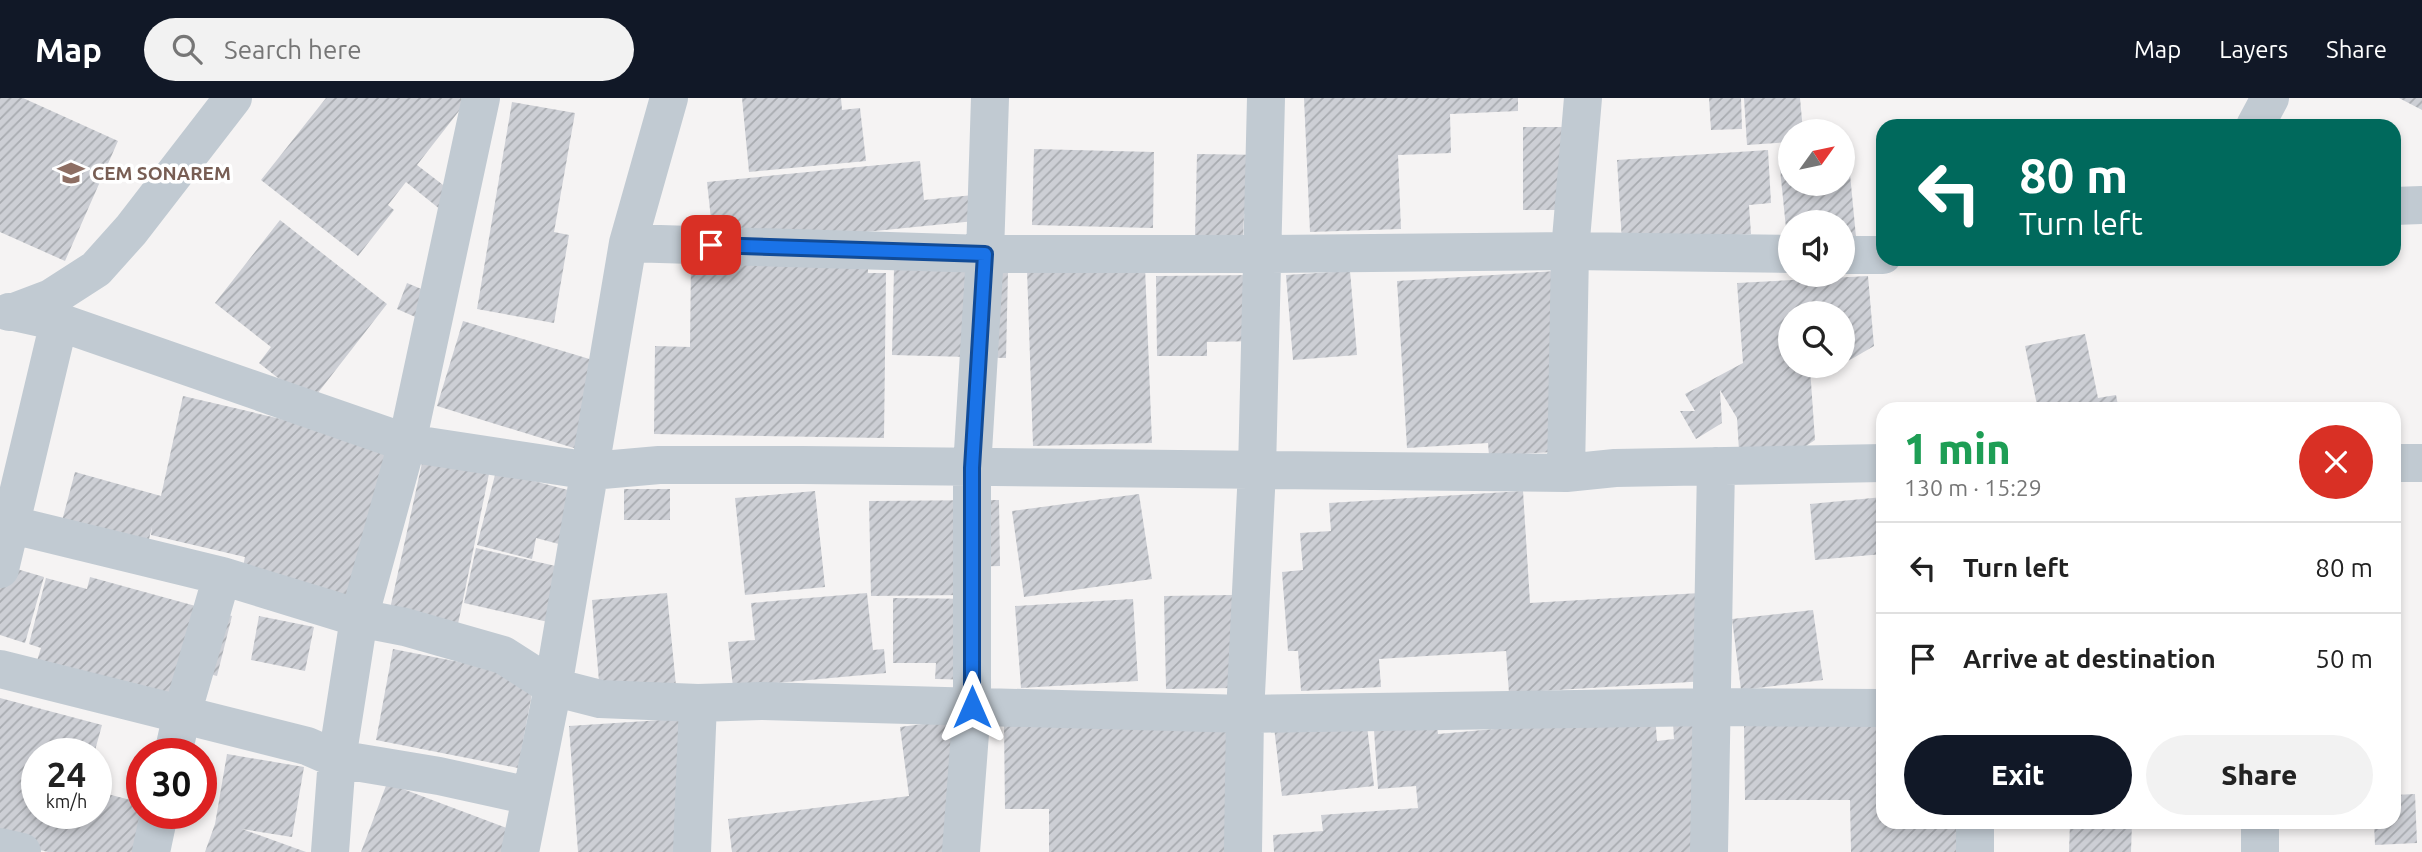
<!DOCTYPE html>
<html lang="en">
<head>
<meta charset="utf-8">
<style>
  body { margin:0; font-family:Ubuntu,sans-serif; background:#f2f2f2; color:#222; height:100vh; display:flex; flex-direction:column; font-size:26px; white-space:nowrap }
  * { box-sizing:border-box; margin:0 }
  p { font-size:23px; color:#767676 }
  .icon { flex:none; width:38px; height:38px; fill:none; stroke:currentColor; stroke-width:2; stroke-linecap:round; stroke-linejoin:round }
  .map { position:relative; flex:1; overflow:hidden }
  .details { position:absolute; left:1876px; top:304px; width:525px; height:427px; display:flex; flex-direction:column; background:#fff; border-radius:21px; box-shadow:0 4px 10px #0003 }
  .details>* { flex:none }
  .hud { position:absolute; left:1876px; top:21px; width:525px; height:147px; border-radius:21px; box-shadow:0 4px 10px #0003; background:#00695c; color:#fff; overflow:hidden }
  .needle { width:46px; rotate:57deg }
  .buttons { position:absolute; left:1778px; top:21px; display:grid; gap:14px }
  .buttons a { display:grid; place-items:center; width:77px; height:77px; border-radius:50%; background:#fff; box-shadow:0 4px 10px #0003; font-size:35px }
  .speed { position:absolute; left:21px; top:640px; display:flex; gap:14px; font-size:35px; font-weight:700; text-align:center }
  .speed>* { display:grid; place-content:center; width:91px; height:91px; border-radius:50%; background:#fff; box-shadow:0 4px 10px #0003; line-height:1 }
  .speed small { font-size:18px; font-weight:400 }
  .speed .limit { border:10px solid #d22; background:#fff; color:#111 }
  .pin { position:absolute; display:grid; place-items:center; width:60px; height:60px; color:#fff; margin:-30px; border-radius:14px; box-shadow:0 4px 10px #0006 }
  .me { position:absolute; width:77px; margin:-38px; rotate:0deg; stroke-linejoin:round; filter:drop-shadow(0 0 5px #0008) }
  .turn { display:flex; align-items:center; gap:24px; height:147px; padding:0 28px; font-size:32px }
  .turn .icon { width:91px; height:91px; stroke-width:2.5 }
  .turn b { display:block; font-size:49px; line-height:60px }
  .round { display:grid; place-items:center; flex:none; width:74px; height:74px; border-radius:37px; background:#f2f2f2 }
  .headline { display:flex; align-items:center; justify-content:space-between; height:119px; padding:0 28px }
  h1 { font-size:42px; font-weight:800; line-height:52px; color:#1e9e55 }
  .cta { display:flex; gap:14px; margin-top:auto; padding:14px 28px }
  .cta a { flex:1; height:80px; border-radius:42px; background:#111827; color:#fff; font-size:28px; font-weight:800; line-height:80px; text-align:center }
  .cta a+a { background:#f2f2f2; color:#222 }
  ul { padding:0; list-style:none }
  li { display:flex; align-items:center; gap:21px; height:91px; padding:0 28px; border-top:2px solid #e0e0e0 }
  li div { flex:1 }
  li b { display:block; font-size:26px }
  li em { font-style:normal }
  header { display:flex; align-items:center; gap:42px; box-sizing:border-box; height:98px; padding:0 35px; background:#111827; color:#fff }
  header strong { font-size:33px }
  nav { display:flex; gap:38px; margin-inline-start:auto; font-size:24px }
  .search { width:490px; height:63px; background:#f2f2f2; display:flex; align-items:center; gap:18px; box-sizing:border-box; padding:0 24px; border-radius:38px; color:#767676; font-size:26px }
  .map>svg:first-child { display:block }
  .building { fill:url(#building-hatch) }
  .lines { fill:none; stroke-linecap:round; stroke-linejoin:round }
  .minor { stroke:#c1cad2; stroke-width:38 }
  .route-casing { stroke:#114b97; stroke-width:18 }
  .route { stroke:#1a73e8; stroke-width:12 }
  .labels { text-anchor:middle; stroke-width:7; stroke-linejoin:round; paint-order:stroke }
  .education-label { font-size:19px; font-weight:bold; fill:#785e54; stroke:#fff; text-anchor:start }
</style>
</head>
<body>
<header>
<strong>Map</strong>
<div class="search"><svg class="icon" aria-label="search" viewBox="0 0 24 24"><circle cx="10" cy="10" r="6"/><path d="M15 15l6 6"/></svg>Search here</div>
<nav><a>Map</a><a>Layers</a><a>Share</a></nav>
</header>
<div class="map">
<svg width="2422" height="754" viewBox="0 0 2422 754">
  <defs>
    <pattern id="building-hatch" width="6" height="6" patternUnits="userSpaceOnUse" patternTransform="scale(1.75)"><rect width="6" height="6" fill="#cdcfd5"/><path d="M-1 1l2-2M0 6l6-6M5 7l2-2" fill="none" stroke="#a8abb0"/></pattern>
  </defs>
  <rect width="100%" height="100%" fill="#f5f3f3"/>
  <path class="building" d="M0 0H23L118 43 65 163 0 134Z
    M326 0H461L466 4 417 67 464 103 451 120 406 84 388 107 394 112 358 158 261 82Z
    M742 0H841L842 12 860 10 866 63 749 74Z
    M1304 0H1518V13L1450 16 1451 55 1398 57 1401 131 1310 134Z
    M1709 0H1741L1742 31 1711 32Z
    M1744 0H1800L1803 33H1790V44L1747 47Z
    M2399 0H2422V12Z
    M512 4 575 15 554 134 569 137 554 225 477 211Z
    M1523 29H1573L1579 112H1523Z
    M1034 51 1154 54 1153 130 1032 127Z
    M1768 52 1771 105 1749 107 1751 136 1622 144 1617 62Z
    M1843 55H1848L1856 139 1843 141V124H1790V150H1788L1779 61 1790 60V86H1843Z
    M1197 56 1269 57 1268 117 1244 116 1243 141 1195 140Z
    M920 63 924 102 1003 94 1005 120 714 149 707 84Z
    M280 122 387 206 310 305 259 265 271 249 215 205Z
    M691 165 868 169V175H886L884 340 654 336 655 248 690 249Z
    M1145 169 1152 345 1033 348 1027 172Z
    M894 170 1008 173 1006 260 892 257Z
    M1573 172 1585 352 1489 358 1488 345 1407 350 1397 183Z
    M1350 173 1357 257 1293 262 1286 177Z
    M1258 177 1259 243 1207 244V258H1157L1156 178Z
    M1868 178 1874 248 1843 266V215H1790V268H1819V270H1810L1815 342 1806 348 1739 353 1737 320 1720 292 1722 325 1696 341 1680 313H1695L1685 296 1743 265 1737 185Z
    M407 185 431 195 420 221 397 211Z
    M463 223 616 269 590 355 437 308Z
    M2085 236 2098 300 2116 297 2119 312H2038L2025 248Z
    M183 298 405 350 361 502 242 474 245 459 151 437 152 429 144 461 58 438 75 374 161 398Z
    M424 356 490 371 458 526 390 511Z
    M496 373 587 397 574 450 536 440 532 461 477 447Z
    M624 391H670V422H624Z
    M815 393 825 489 745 497 735 400Z
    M1523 393 1530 505 1717 494 1723 582 1509 595 1506 553 1379 561 1381 589 1301 593 1298 553H1288L1282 474 1303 472 1300 435 1331 433 1329 405Z
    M1139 396 1152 481 1024 499 1012 413Z
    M1883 399V456L1815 462 1810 406Z
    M999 402 1000 468 964 469V497L871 498 869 403Z
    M476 450 569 471 557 526 464 505Z
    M0 466 44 479 25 545 0 537Z
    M90 479 232 518 217 578 193 572 184 607 36 566 41 550 29 546 46 480 87 491Z
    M667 495 676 588 600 595 592 502Z
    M867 495 873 552 884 551 886 575 733 589 728 544 755 542 751 505Z
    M1232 497 1234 590 1166 591 1164 498Z
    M893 500 982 501 981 582 935 581 936 565H893Z
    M1133 501 1138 583 1021 590 1015 508Z
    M1813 512 1823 582 1741 592 1732 521Z
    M259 518 314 529 305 573 251 562Z
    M393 551 535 579 518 670 376 642Z
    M0 600 102 627 94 656H37V716H96V693L142 705V716L167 754H48L0 742Z
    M1655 617 1657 643 1674 641 1673 625 1709 622 1720 754H1274L1273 737 1323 733 1321 717 1418 710 1416 688 1378 691 1374 632 1437 627 1438 636Z
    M1366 619 1374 688 1282 698 1274 629Z
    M693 620 702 754H578L569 628Z
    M961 621 977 754H732L728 721 909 698 900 629Z
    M1004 626H1247L1236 754H1049V711H1005Z
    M1744 626H1883V724H1978V754H1851L1850 702H1745Z
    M227 656 304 669 292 739 242 731 306 754H205L215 726Z
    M387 685 512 732 504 754H361Z
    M2415 696 2417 745 2375 747 2374 724H2394V697Z
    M2070 724H2132L2131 754H2069Z"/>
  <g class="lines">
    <path class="minor" d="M2255 28 2270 0
      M2394 108 2422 107
      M628 145 985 156H1262L1570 153 1790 156
      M1843 157H1883
      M9 214H14L51 200 96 171 131 132 233 0
      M14 214 59 224 407 345 591 373 659 367H802L1566 375 1615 370 1883 365
      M2394 365H2422
      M1566 375 1570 153 1583 0
      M0 424 222 478 359 520 405 529 503 557 553 589 600 601 698 605 761 603 1245 616 1713 609 1883 610
      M0 471 59 224
      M0 571 307 648 337 661 439 678 530 698
      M173 656 182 616 222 478
      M1975 724V754
      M0 749 22 754
      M151 754 159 716
      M330 754 337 661 359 520 407 345 481 0
      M520 754 553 589 628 145 669 0
      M692 754 698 605
      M961 754 972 609V370L985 156 990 0
      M1243 754 1245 616 1257 372 1266 0
      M1709 754 1716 368
      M2260 754V724"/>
  </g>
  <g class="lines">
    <defs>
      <path id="route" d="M711 147 985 156 972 370V609"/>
    </defs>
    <use href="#route" class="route-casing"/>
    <use href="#route" class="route"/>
  </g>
  <defs>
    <symbol id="school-bare" viewBox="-9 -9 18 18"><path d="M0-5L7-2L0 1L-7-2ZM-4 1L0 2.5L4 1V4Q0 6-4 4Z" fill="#8d6e63" stroke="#fff" stroke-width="2.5" paint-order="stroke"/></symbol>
  </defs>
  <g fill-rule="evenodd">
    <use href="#school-bare" x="52" y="56" width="38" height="38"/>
  </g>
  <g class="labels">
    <g class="education-label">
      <text x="92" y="82">CEM SONAREM</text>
    </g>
  </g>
</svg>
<div class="buttons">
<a><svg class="needle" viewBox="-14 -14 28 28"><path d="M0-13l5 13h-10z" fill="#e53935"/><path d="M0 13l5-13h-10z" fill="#767676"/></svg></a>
<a><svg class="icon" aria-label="sound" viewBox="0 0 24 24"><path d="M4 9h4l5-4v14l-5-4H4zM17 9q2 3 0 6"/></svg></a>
<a><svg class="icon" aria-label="search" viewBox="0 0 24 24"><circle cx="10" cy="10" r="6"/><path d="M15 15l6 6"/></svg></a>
</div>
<div class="speed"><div>24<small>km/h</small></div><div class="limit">30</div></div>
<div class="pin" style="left:711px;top:147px;background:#d93025"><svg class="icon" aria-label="arrive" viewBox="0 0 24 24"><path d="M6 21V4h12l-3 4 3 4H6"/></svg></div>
<svg class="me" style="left:972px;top:609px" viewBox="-20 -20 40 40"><path d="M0-17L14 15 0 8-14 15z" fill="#1a73e8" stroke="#fff" stroke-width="4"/></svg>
<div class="hud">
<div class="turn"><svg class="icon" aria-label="left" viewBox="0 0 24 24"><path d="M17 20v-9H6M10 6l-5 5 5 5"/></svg><div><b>80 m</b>Turn left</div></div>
</div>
<section class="details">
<div class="headline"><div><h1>1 min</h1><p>130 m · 15:29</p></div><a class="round" style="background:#d93025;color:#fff"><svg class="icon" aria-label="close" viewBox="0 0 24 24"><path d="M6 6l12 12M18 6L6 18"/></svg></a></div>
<ul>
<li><svg class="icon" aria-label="left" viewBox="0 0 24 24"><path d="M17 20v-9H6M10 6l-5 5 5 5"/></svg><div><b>Turn left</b></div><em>80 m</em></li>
<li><svg class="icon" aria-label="arrive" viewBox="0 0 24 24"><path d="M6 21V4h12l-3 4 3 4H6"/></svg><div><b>Arrive at destination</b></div><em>50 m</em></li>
</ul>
<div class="cta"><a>Exit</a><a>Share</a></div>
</section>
</div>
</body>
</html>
